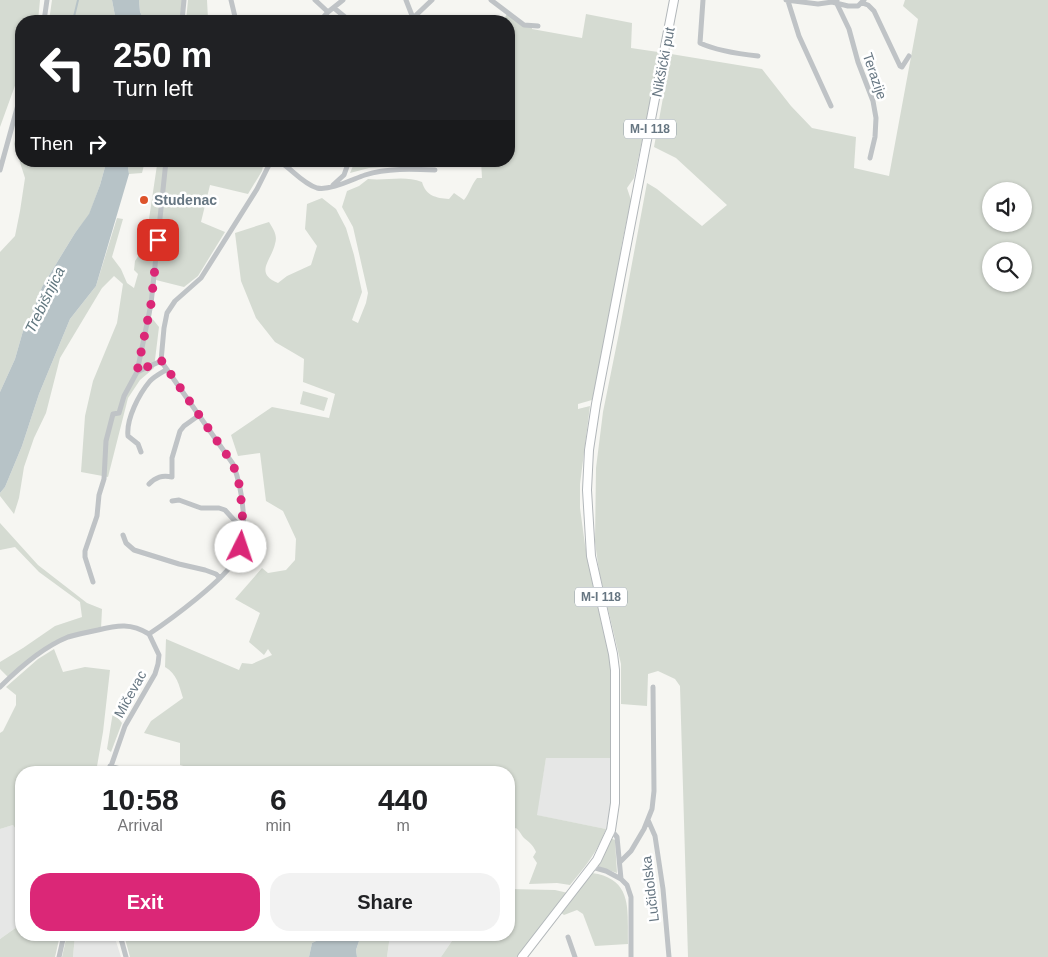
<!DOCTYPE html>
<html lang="en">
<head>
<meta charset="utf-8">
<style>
  body { margin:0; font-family:Helvetica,sans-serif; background:#f2f2f2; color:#202124; height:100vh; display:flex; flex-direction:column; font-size:19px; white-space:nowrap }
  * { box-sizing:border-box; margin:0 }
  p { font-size:16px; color:#757577 }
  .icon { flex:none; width:28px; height:28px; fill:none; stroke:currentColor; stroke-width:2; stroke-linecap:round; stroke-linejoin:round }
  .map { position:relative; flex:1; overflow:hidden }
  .drawer { position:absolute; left:15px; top:766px; width:500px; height:175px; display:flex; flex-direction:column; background:#fff; border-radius:20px; box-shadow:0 1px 4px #0004 }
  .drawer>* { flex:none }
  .hud { position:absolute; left:15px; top:15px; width:500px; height:152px; border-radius:20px; box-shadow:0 1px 4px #0004; background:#202124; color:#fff; overflow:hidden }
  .tools { position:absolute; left:982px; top:182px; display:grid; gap:10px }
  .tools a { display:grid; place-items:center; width:50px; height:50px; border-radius:50%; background:#fff; box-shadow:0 1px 4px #0004; font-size:25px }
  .pin { position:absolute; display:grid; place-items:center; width:42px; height:42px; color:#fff; margin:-21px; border-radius:10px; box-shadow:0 2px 8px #0006 }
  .me { position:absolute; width:55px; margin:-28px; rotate:4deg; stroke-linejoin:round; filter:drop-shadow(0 0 4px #0008) }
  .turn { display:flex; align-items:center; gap:18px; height:105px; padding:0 15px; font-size:22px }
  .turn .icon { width:65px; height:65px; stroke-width:2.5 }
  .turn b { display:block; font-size:35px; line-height:42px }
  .then { display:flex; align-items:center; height:48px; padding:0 15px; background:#0003; gap:10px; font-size:19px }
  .eta { display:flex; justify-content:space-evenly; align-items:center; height:85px; text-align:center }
  .eta b { font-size:30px; font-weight:700; line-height:35px }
  .action { display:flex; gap:10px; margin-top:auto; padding:10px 15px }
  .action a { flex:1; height:58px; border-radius:20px; background:#db2777; color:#fff; font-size:20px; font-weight:700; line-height:58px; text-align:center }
  .action a+a { background:#f2f2f2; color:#202124 }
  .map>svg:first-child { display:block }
  .built { fill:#e6e7e6 }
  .green { fill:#d5dbd2; fill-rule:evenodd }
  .water { fill:#b7c3c7 }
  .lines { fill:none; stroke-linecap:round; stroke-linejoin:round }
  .stream { stroke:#b7c3c7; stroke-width:2 }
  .primary-casing { stroke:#b2b7ba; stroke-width:10 }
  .street { stroke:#bfc3c6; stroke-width:5 }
  .primary { stroke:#fff; stroke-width:8 }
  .route { stroke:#db2777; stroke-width:9; stroke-dasharray:0 16.2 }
  .poi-dot { fill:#dd532b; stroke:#fff; stroke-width:2 }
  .labels { text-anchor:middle; stroke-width:5; stroke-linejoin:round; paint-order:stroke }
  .shield { fill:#fff; stroke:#949fa8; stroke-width:1 }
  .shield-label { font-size:12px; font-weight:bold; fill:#667682 }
  .street-label { font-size:14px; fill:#667682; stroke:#fff }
  .poi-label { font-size:14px; font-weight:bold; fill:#667682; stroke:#fff; text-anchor:start }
  .water-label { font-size:15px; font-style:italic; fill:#61777f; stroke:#fff }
</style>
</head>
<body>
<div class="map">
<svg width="1048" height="957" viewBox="0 0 1048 957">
  <rect width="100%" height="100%" fill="#f6f6f2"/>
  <path class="built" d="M546 758H612L610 808 606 829 536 815Z
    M13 825 21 837V924L0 939V829Z
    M75 935H114L121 957H73Z
    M390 935H456L441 957H387Z"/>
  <path class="green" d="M0 0H40L38 21H21V69L0 127Z
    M52 0H112L116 21H49Z
    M139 0H184L182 21H145L140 12Z
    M188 0H207L208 19H189V21H186Z
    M905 0H1048V957H688L680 686 675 679 658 671 648 674 647 706 621 704V664L599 571 595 542 596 468 603 412 619 333 647 183 657 189 702 226 727 205 676 158 654 147 671 54 762 69 791 106 812 128 856 137 854 168 889 176 918 19 903 6ZM1024 191V224H991V191ZM991 251H1024V284H991Z
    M508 12 524 24 532 25V29L582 38 586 14 632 23 631 48 658 52 657 71 634 178 627 188 631 200 622 243 612 308 592 400 578 404V409L590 406 580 484V508L585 545 601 618 607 640 610 659 612 758H546L537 815 606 829C598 851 585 867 570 885L557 883 529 884 537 863 533 857 536 852C533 845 530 843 524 838 521 835 520 831 516 828L509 831V772H204L180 765V743L144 733 151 721 183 698C179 685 177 674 165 667L166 639 239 670 242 663 252 664 272 655 268 649 264 655 249 642 260 613 235 599 262 568 268 573 286 570 295 560 296 539 283 511 266 501 260 453 238 456 231 435 272 407 329 418 335 394 303 382 304 359 275 342 256 318 241 281 235 233 269 222C273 229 278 235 275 244 271 261 254 273 278 283L287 276 311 265 317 246 305 229 307 204 322 198 336 209 346 228 354 255 362 292 352 320 358 323 366 303 368 293 353 227 342 207 347 191 359 186 368 179C387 181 404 175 422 182 426 196 436 198 449 199L454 193 464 200C470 193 471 185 477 178H482L481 161H509V21H503Z
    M21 117V161H104L105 167 100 185 89 215 75 233 42 287 29 323 23 331 15 359 0 392V252L15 236 20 211 25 178 14 144Z
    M127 161H145L142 173 129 174Z
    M167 161H264L262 171 248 194 210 185 201 222 225 232 198 276 184 287 156 280 151 317 159 327 154 368 140 380 128 398 108 477 81 472 85 416 93 381 117 323 123 284 114 276 102 288 60 358 46 413 34 438 24 467 19 498 14 514 0 496V493L5 487 22 446 39 394 70 319 96 286 117 218 123 219 112 257 121 269 127 283 134 288 138 274 134 270 135 261 145 246 157 165Z
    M355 161H420L417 164 369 168 350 173Z
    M303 391 328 398 324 411 300 404Z
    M0 523 38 565 87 603 102 609 101 629 78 634 53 645 9 678 0 669V662L23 648 55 626 82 617 80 602 39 572 15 547 0 550Z
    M54 649 63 672 85 667 110 670 103 732 96 772H21V837L13 825 0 829V733L3 731 16 705V695L6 687 38 659Z
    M113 712 122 723 111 752 107 749Z
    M610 838 615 840 617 873 597 866V863Z
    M592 873C634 879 627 911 628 944L595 946 583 914 577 910 564 915 560 912Z
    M509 889 555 890 568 893 518 957H441L456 935H509Z
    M21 924V935H60L55 957H0V939Z
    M67 935H75L73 957H62Z
    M124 935H328L312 943 309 957H130Z
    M361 935H390L387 957H357L356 950Z"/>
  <path class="water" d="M112 0H139L140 12 145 21H116Z
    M104 161H127L129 174 96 286 70 319 39 394 22 446 5 487 0 493V392L15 359 23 331 29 323 42 287 75 233 89 214 100 185 105 167Z
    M328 935H361L356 950 357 957H309L312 943Z"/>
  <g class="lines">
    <path class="stream" d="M73 21 78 0"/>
    <defs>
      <path id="primary" d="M522 957 597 860 611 830 615 803V670L613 654 591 556 587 490 589 450 596 404 674 0"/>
    </defs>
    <use href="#primary" class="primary-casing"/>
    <path class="street" d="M231 0 236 21
      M315 0 328 12
      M406 0 413 18 416 21
      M491 0 524 25 538 26
      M703 0 700 43C717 51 739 54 758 56
      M786 0 818 4 832 2 848 6H858L864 0
      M837 0V4L849 29 858 62 873 101 876 118 875 137 870 158
      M788 1 799 36 831 106
      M862 3 868 5 874 11 900 66 902 67 909 56
      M334 8 345 17 355 21
      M413 18 432 0
      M44 21 47 0
      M182 21 184 0
      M320 21 328 12 343 0
      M279 161C292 169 302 183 317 188 330 191 353 179 365 175 387 168 412 169 435 170
      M0 170 21 94
      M333 185 344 175 349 161
      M137 372 151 304 166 161
      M141 452 138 444 128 436C126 419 139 394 150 381 155 376 161 373 166 370
      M149 484C156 477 162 475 172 477V458L180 431 184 426 198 416
      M172 501 179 500 201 508H219L225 510 243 530
      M123 535 126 543 134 550 179 564 205 570 216 574 220 578
      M93 582 85 557V551L97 516 99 495 104 479 106 441 113 414 119 413 124 396 137 372 161 361
      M0 687C19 668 43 647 68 637 78 634 88 632 98 630 118 625 131 623 149 634 170 620 226 579 236 558 249 533 243 490 233 464L161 361 164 328 167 313 175 301 201 278 257 189 271 161
      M110 766 130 772
      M109 772 125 726 155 674 158 664 159 655 149 634
      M648 820 655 836 663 889 669 957
      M611 830 617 837 621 879 627 885 631 897V957
      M620 862 631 851 644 829 652 809 654 791 653 687
      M592 867 606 871 621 879
      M120 935 126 957
      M568 937 575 957
      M59 957 64 935"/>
    <use href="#primary" class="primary"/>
  </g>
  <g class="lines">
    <path class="route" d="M158 240 151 304 137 372 161 360 233 464 239 484 242 507 243 530 241 547"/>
  </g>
  <circle class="poi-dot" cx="144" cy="200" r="5"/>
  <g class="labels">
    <g class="shield">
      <rect x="624" y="119.5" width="52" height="19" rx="4"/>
      <rect x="575" y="587.5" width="52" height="19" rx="4"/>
    </g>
    <g class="shield-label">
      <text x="650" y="133">M-I 118</text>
      <text x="601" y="601">M-I 118</text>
    </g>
    <g class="street-label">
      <text transform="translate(663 62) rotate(-79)" y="5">Nikšićki put</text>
      <text transform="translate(875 76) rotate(71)" y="5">Terazije</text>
      <text transform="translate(130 694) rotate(-61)" y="5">Mičevac</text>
      <text transform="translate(650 889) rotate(-97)" y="5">Lučidolska</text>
    </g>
    <g class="poi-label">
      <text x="154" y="205">Studenac</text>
    </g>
    <g class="water-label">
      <text transform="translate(45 300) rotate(-64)" y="5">Trebišnjica</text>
    </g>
  </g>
</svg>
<div class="tools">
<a><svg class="icon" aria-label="sound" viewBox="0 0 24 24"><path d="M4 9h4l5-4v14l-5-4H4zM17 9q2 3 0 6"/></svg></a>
<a><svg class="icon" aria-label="search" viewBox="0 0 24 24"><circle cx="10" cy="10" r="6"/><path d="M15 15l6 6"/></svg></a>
</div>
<div class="pin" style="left:158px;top:240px;background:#d93025"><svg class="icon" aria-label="arrive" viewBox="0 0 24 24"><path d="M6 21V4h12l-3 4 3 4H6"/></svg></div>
<svg class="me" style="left:241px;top:547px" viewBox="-20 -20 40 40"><circle r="19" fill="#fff"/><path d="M0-13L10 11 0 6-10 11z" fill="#db2777"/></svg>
<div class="hud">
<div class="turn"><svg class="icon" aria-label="left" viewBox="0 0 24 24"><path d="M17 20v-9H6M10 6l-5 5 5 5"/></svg><div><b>250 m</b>Turn left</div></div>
<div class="then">Then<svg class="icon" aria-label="right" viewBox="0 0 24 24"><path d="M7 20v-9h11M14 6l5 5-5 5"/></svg></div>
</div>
<section class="drawer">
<div class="eta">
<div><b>10:58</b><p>Arrival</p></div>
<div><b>6</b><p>min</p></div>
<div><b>440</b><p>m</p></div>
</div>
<div class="action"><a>Exit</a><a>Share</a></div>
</section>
</div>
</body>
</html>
